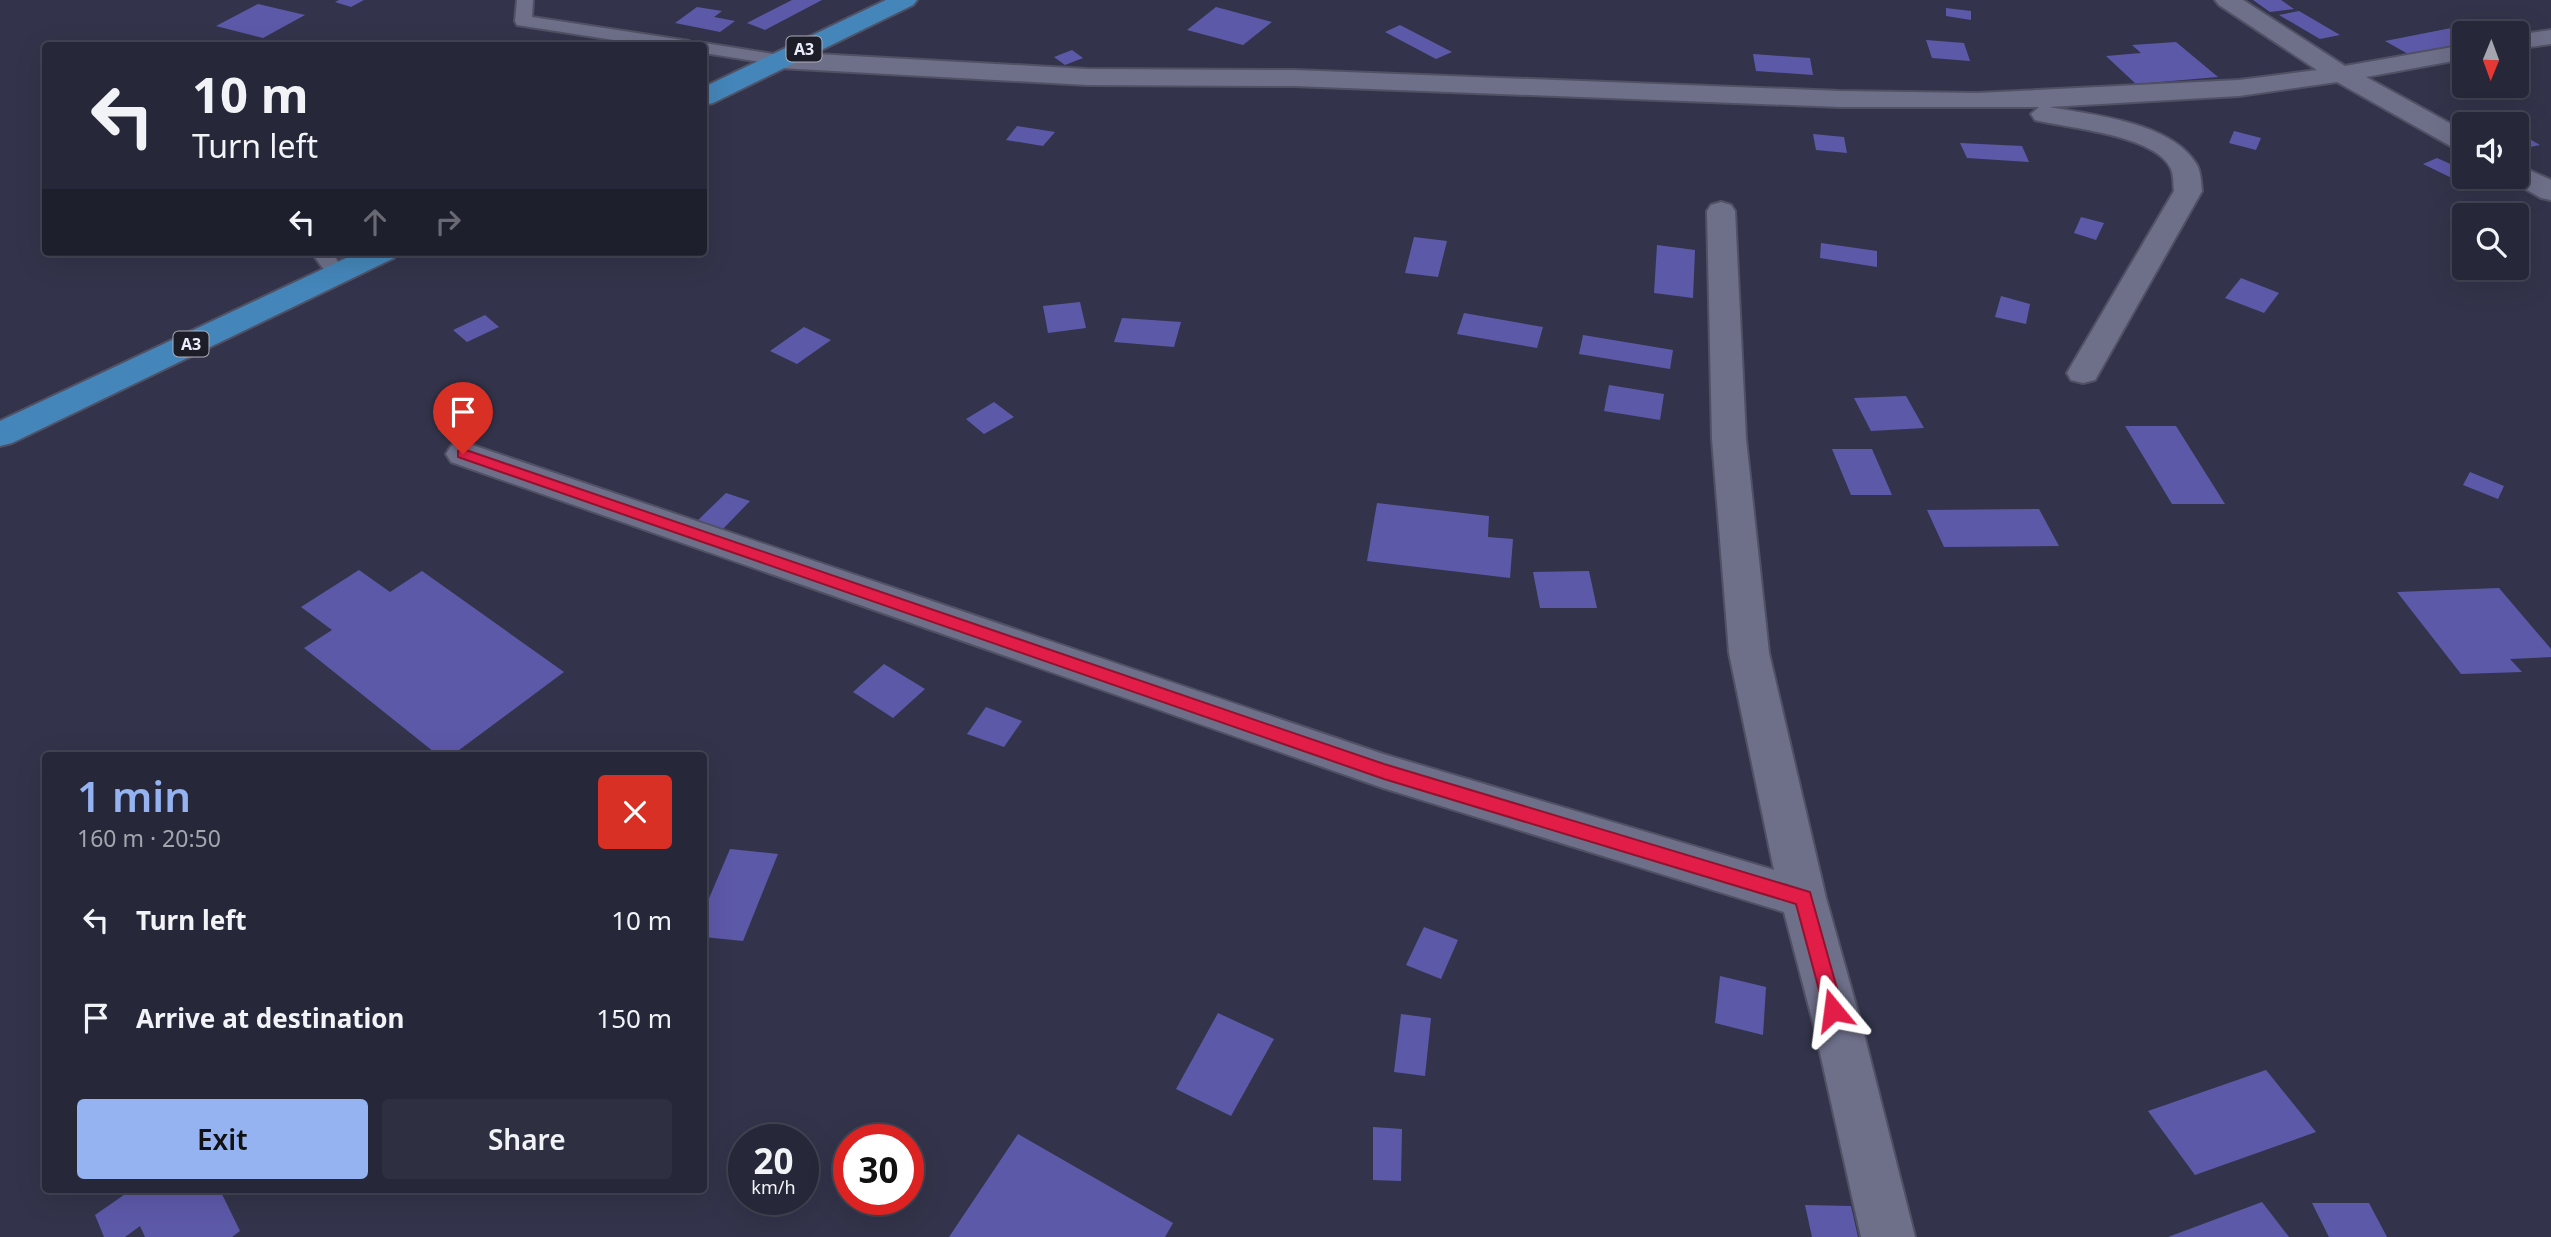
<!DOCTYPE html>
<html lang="en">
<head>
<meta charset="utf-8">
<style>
  body { margin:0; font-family:"Noto Sans",sans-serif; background:#2e2f40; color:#f1f3f6; height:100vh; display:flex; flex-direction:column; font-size:26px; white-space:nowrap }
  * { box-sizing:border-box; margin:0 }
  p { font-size:23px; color:#a4a5ae }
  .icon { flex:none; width:38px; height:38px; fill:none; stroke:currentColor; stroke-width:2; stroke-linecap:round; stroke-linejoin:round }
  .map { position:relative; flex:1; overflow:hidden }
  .side { position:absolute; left:42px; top:752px; width:665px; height:441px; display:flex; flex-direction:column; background:#262738; border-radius:7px; box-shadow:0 7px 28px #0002,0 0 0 2px #424453 }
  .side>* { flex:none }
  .hud { position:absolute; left:42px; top:42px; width:665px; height:214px; border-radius:7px; box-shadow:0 7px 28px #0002,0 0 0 2px #424453; background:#262738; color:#f1f3f6; overflow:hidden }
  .needle { width:46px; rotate:181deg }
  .buttons { position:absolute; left:2452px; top:21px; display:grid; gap:14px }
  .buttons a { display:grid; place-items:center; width:77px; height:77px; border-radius:7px; background:#262738; box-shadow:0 7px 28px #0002,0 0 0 2px #424453; font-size:35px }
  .speed { position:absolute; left:728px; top:1124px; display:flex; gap:14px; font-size:35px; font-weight:700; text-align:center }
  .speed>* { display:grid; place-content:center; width:91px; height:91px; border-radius:50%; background:#262738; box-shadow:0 7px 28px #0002,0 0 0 2px #424453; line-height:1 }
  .speed small { font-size:18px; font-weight:400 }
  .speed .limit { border:10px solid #d22; background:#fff; color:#111 }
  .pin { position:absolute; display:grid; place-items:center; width:60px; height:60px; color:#fff; margin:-72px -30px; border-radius:50% 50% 50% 0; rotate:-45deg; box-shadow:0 0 7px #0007 }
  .pin .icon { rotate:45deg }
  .me { position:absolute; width:77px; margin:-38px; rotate:344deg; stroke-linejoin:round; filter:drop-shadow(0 0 5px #0008) }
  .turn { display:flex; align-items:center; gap:24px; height:147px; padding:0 35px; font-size:32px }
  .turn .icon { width:91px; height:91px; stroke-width:2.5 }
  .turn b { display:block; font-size:49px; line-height:60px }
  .lanes { display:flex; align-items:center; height:66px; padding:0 35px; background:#0003; justify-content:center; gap:35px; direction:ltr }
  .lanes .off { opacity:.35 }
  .round { display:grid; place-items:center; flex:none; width:74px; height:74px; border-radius:7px; background:#2e2f40 }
  .headline { display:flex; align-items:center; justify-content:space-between; height:119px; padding:0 35px }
  h1 { font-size:42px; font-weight:600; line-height:52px; color:#95b2f1 }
  .cta { display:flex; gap:14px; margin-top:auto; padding:14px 35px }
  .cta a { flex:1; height:80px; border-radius:7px; background:#95b2f1; color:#111; font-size:28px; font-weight:600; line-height:80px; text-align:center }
  .cta a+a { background:#2e2f40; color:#f1f3f6 }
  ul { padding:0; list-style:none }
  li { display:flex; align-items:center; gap:21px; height:98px; padding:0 35px }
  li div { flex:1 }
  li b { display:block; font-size:26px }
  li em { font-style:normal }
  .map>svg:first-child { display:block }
  .building { fill:#5d59a9 }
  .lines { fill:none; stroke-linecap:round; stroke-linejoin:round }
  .service-casing { stroke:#515165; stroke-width:4 }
  .minor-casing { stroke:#515165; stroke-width:4 }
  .trunk-casing { stroke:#515165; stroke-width:4 }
  .service { fill:#6e708a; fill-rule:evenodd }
  .minor { fill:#6e708a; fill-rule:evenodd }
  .trunk { fill:#4486b9; fill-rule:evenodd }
  .route { fill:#e11d48; stroke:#92132f; stroke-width:2 }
  .labels { text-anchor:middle; stroke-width:7; stroke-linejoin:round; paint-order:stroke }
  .shield { fill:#1c1d27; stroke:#adaebb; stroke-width:2 }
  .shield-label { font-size:16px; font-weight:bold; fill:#ebecfb }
</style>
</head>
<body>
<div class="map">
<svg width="2551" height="1237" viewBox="0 0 2551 1237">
  <rect width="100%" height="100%" fill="#33344b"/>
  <path class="building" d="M339 0H364L351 7 335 2Z
    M792 0H822L765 30 747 23Z
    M2253 0H2281L2294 9 2270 12Z
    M258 4 305 15 263 38 216 26Z
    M697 7 722 11 714 17 735 21 720 32 675 23Z
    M1216 7 1272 22 1243 45 1187 30Z
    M1946 8 1971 11V20L1946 16Z
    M2299 11 2340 35 2320 39 2279 15Z
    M2497 19 2523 33H2464V44L2410 55 2385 41Z
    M1400 25 1452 52 1436 59 1385 32Z
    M1926 40 1964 43 1970 61 1932 58Z
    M2176 42 2218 77 2136 84 2106 56 2141 53 2132 45Z
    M1072 50 1083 58 1065 65 1054 57Z
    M1753 54 1810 58 1813 75 1756 71Z
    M2493 117 2505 124H2466L2465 123Z
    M1017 126 1055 132 1043 146 1006 140Z
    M2234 131 2261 138 2256 150 2229 143Z
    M2516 131 2540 145 2516 150Z
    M1813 134 1844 137 1847 153 1816 150Z
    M1960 143 2022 146 2029 162 1967 158Z
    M2437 158 2464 170V177H2474L2462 183 2423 164Z
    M2081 217 2104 223 2096 240 2074 233Z
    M1414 237 1447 241 1438 277 1405 273Z
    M1821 243 1877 251V267L1820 258Z
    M1657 245 1695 250 1693 298 1654 293Z
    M2241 278 2279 293 2264 313 2225 298Z
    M2001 296 2030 304 2026 324 1995 317Z
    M1080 302 1086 328 1048 333 1043 306Z
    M1464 313 1543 327 1537 348 1457 334Z
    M485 315 499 327 467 342 453 330Z
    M1122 318 1181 322 1174 347 1114 342Z
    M804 327 831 340 797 364 770 351Z
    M1583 335 1673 350 1670 369 1579 354Z
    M1609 385 1664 394 1660 420 1604 411Z
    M1906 396 1924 428 1871 431 1854 398Z
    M994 402 1014 417 984 434 966 419Z
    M2125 426H2176L2225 504H2172Z
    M1832 449H1872L1892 495H1851Z
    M2470 472 2504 486 2498 499 2463 485Z
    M726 493 750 501 721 531 696 522Z
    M1377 503 1489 516 1488 537 1513 539 1510 578 1367 561Z
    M2039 509 2059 546 1944 547 1927 510Z
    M359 570 390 592 422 571 564 672 451 756H439L304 648 332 630 301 607Z
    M1589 571 1597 608H1540L1533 572Z
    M2499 588 2551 649V657L2510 659 2522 672 2461 674 2397 592Z
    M884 664 925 689 893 718 853 692Z
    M986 707 1022 721 1004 747 967 734Z
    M730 849 778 854 743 941 704 937V910Z
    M1424 927 1458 940 1441 979 1406 965Z
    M1720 976 1766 987 1763 1035 1715 1023Z
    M1218 1013 1274 1039 1231 1116 1176 1089Z
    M1401 1014 1431 1018 1425 1076 1394 1072Z
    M2266 1070 2316 1132 2195 1175 2148 1111Z
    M1373 1127 1402 1129 1401 1181 1373 1180Z
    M1018 1134 1173 1223 1165 1237H949Z
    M131 1190H177L179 1194 186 1190H220L240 1231 232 1237H145L140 1226 125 1237H104L95 1215Z
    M2262 1202 2289 1237H2168Z
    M2312 1203H2369L2387 1237H2329Z
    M1805 1205 1851 1206 1858 1237H1812Z"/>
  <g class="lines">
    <defs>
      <path id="service" d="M517 0H533L532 17 689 41 697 46H652L517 25 515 21Z
        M704 43 780 55 789 60 780 65 704 53V46H697Z
        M311 252H331L347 274 344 278H330Z"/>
      <path id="minor" d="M2215 0H2243L2345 66 2464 45V59L2366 77 2464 131V150L2454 148 2337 82 2239 96 2049 107C2093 115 2172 122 2197 165 2201 173 2201 182 2202 191L2099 373 2095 380 2083 383 2071 380 2067 373 2174 191C2173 184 2174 176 2171 169 2157 135 2067 128 2035 120L2031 114 2039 107H1840L1294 86 1087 85 780 68 771 65 767 60 771 55 780 52 1087 69 1294 70 1840 91 1977 93 2239 80 2317 70 2219 5Z
        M2551 30V44L2516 49V35Z
        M2516 164 2551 180V200L2541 198 2506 178 2516 177Z
        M1721 202 1731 205 1735 211 1746 439 1769 653 1826 898 1863 1030 1915 1237H1861L1815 1030 1784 912 1383 788 451 462 446 454 451 446 463 442 475 446 1383 754 1774 870 1729 653 1712 439 1707 211 1711 205Z"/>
      <path id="trunk" d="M886 0H917L913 5 713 103 704 105V87Z
        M359 252H398L394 258 12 443 0 446V421Z"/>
    </defs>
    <use href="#service" class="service-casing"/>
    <use href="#minor" class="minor-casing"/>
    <use href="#trunk" class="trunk-casing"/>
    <use href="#service" class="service"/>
    <use href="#minor" class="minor"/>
    <use href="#trunk" class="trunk"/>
  </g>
  <path class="route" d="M463 449 1384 764 1810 892 1843 1010 1840 1016 1833 1019 1826 1016 1796 904 1384 779 458 457V451Z"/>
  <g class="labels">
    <g class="shield">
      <rect x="786.5" y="36.5" width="35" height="25" rx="5"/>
      <rect x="173.5" y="331.5" width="35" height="25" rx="5"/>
    </g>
    <g class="shield-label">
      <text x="804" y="55">A3</text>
      <text x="191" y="350">A3</text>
    </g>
  </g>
</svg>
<div class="buttons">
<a><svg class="needle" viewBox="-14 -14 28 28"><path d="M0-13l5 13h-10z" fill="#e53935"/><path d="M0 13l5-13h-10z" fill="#a4a5ae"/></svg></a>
<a><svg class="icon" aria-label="sound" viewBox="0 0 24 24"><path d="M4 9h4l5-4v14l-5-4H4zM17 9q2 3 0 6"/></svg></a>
<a><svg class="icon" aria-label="search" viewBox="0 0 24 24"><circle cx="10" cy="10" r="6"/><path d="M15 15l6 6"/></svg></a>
</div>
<div class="speed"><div>20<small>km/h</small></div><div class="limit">30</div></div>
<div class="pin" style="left:463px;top:454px;background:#d93025"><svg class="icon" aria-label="arrive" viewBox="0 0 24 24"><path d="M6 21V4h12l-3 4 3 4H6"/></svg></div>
<svg class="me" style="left:1833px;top:1010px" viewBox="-20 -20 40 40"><path d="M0-17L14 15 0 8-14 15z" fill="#e11d48" stroke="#fff" stroke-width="4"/></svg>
<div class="hud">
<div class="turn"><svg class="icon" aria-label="left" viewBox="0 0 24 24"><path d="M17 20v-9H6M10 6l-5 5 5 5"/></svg><div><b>10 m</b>Turn left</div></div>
<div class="lanes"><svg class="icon" aria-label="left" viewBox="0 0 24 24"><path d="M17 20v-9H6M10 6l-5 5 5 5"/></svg><svg class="icon off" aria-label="ahead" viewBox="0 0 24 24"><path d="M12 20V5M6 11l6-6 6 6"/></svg><svg class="icon off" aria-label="right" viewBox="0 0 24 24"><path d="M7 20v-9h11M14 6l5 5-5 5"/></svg></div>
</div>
<section class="side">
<div class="headline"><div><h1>1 min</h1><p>160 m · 20:50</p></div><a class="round" style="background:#d93025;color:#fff"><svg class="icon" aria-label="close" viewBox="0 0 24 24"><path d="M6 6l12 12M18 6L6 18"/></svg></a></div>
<ul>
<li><svg class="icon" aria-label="left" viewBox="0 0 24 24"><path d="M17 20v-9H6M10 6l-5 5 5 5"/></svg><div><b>Turn left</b></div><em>10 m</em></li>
<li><svg class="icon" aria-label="arrive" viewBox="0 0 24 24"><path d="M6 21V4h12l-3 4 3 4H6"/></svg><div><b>Arrive at destination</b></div><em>150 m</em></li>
</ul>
<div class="cta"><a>Exit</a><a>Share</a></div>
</section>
</div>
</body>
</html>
